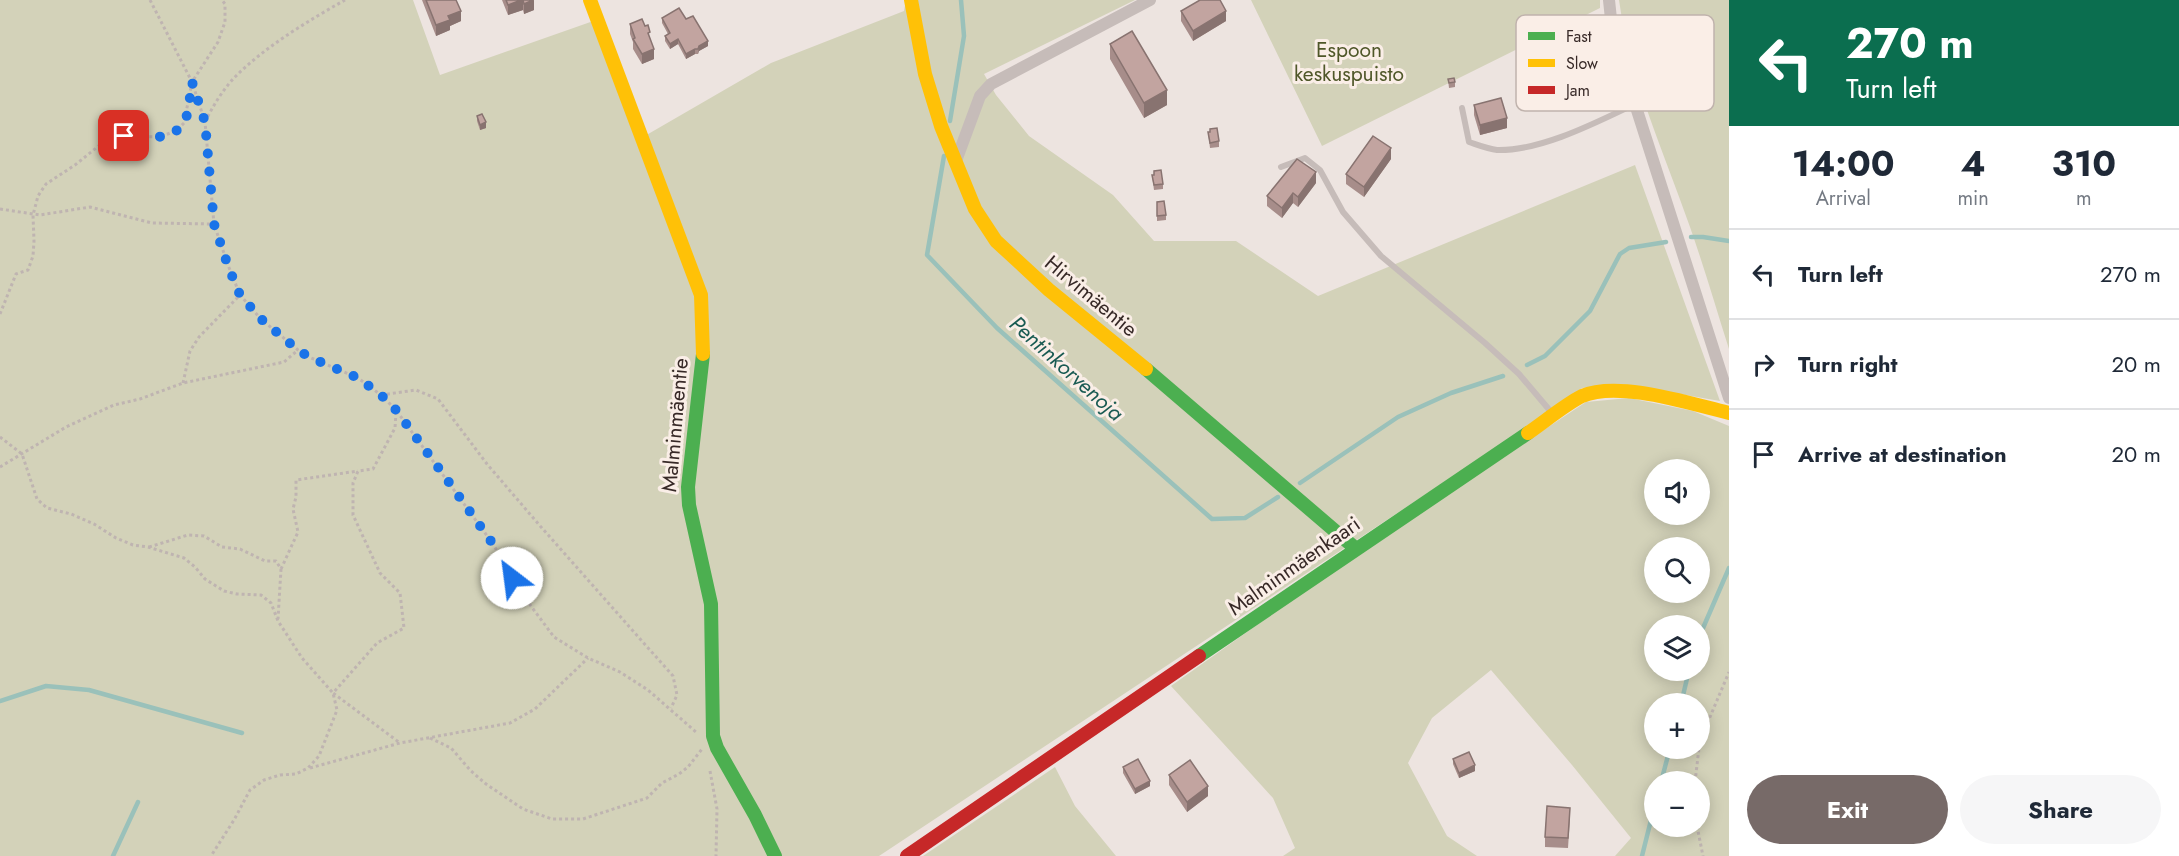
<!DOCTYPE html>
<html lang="en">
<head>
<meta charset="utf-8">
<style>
  body { margin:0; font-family:Jost,sans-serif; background:#f6f6f7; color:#1f2937; height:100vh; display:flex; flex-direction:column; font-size:22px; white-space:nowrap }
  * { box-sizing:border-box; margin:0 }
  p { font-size:20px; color:#747a83 }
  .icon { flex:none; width:33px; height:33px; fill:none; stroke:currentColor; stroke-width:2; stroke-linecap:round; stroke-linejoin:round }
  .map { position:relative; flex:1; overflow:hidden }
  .drawer { display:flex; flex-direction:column; background:#fff; width:450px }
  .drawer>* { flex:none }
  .banner { background:#0b6e4f; color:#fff; overflow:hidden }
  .tools { position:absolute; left:1644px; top:459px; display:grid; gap:12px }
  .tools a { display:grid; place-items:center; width:66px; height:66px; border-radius:50%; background:#fff; box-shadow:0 3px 15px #0003; font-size:30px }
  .pin { position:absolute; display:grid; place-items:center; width:51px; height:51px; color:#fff; margin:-26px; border-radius:12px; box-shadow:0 3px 9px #0006 }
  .me { position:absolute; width:66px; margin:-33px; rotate:330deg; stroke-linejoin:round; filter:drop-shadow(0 0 4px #0008) }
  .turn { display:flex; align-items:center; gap:21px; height:126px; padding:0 18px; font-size:27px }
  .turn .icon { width:78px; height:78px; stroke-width:2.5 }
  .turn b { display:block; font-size:42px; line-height:51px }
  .eta { display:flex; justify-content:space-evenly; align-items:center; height:102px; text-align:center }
  .eta b { font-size:36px; font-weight:700; line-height:42px }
  .primary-button { display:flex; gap:12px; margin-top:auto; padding:12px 18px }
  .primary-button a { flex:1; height:69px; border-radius:36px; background:#776a68; color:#fff; font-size:24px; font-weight:700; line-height:69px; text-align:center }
  .primary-button a+a { background:#f6f6f7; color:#1f2937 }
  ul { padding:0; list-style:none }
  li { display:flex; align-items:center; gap:18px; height:90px; padding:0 18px; border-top:2px solid #e0e1e3 }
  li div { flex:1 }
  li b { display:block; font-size:22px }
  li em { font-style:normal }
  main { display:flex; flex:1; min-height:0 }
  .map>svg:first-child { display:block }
  .green { fill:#d3d2b9; fill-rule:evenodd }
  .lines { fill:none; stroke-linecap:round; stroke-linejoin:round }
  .stream { stroke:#9ac1ba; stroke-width:4.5 }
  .path { stroke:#bfb4b1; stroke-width:3; stroke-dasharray:3 3; stroke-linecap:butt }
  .lane { stroke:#c6bcb9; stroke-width:6 }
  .street { stroke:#c6bcb9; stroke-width:12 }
  .fast { stroke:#4caf50; stroke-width:14 }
  .slow { stroke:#ffc107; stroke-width:14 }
  .jam { stroke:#c62828; stroke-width:14 }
  .wall { fill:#a78d8a }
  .shaded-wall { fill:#887370 }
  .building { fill:#c2a4a0; stroke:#887370; stroke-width:1.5 }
  .route { stroke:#1a73e8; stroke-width:10; stroke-dasharray:0 18 }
  .labels { text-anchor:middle; stroke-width:6; stroke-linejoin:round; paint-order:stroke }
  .park-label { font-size:21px; fill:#4f5729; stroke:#faeee7 }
  .street-label { font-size:21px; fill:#372927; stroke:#faeee7 }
  .water-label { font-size:22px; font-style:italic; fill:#1a5b53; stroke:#faeee7 }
  .key { fill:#faeee7; stroke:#c0b3ad; stroke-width:1.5 }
  .key-label { font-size:16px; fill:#372927 }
</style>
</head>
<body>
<main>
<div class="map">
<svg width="1729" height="856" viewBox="0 0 1729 856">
  <rect width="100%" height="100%" fill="#ede4e0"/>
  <path class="green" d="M0 0H413L440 75 599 19 643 137 771 63 904 11 906 0H1135L984 74 996 95 1029 136 1113 195 1154 241H1236L1318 296 1635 165 1720 401 1628 385 1582 388 1488 453 879 856H0Z
    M1251 0H1600V8L1322 146Z
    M1619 0H1729V349C1716 308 1704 267 1690 227 1664 152 1630 79 1619 0Z
    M1629 398 1693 411 1729 426V856H1615L1631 838 1572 765 1491 670 1432 718 1408 763 1447 836 1477 856H1283L1295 848 1273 798 1171 686 1358 553 1586 402ZM1654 470H1700V514H1654ZM1654 548H1700V592H1654ZM1654 626H1700V670H1654ZM1654 704H1700V748H1654ZM1654 782H1700V826H1654Z
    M1055 767 1075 806 1116 856H923Z"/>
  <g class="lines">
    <path class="stream" d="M950 121 964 36 961 0
      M944 156 927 255 997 328 1212 519 1245 518 1278 497
      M1691 237H1703L1729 241
      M1527 365 1545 356 1590 311 1620 254 1629 248 1666 242
      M1300 483 1398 417 1451 393 1503 376
      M1700 635 1729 568
      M0 701 46 686 89 690 242 733
      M1681 704 1689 670
      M1661 782 1670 748
      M113 856 138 802
      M1642 856 1654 808"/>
    <path class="path" d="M150 0 192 82 205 122 214 224 228 265 240 295 261 319 298 350 309 357 358 378 381 395 396 410 493 544 522 594 554 637 588 658 620 672 648 690 696 732
      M205 122C213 106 223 89 236 76 266 46 308 21 345 0
      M0 209 40 215 90 207 152 223 214 224
      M0 314 16 274 28 270 33 256 34 241 33 215 38 196 46 184 75 165 106 140 124 136 159 137 176 131 184 123 192 82 218 42 225 22V4L222 0
      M183 383 190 351 199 337 240 295
      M381 395 416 390 438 399 487 464 541 527 673 676 677 695 671 708
      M396 412 395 428 373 469 358 471 353 483V515L380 573 400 593 404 628 377 643 333 693 400 743
      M0 437 22 454 37 499 47 508 71 514 94 524 116 538 133 545 148 547 184 558 195 567 205 579 224 591 237 594 261 595 271 603 278 621 302 658 333 693 337 710 319 756 308 768 296 774 280 775 264 780 250 790 234 820 211 856
      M0 467 66 427 114 405 140 399 183 383 284 362 298 350
      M149 547 188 535 204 536 222 547 240 549 265 561H276L281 569 278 619
      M281 569 298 532 293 509 296 497V480L358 471
      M430 738 451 748 471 771 486 784 523 809 552 819H583L647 798 662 783 679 774 688 767 702 749
      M1700 746 1702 736 1729 672
      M310 768 400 743 510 723 535 709 588 658
      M710 771 717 809 716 856
      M1695 782 1699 748
      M1697 826 1703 856"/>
    <path class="lane" d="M1462 108 1469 142C1478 145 1488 149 1497 150 1541 151 1595 123 1635 104
      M1281 167 1305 158 1320 170 1343 212 1381 256 1485 343 1519 374 1552 413"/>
    <path class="street" d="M1609 0 1611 19 1635 104 1729 398
      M956 161 980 96 991 84 1150 0"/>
    <path class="fast" d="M703 354 688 487 689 505 711 604 713 736 717 748 755 815 775 856
      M1146 369 1355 548
      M1199 656 1528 433"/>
    <path class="slow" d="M590 0 701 295 703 354
      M911 0 925 74 941 126 975 209 996 241 1049 290 1146 369
      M1528 433C1544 422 1566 404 1582 396 1619 380 1691 404 1729 413"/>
    <path class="jam" d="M907 856 1199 656"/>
  </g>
  <path class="wall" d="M422 0H456L461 21 450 26V30L436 36Z
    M502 0H534V10L524 14 523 10 508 15Z
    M1181 11 1226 21 1193 41 1181 21Z
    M662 18 686 19 708 46 699 51 698 54H695L686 59 678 44 670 49 665 41V36L668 34 662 23Z
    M630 24 650 39 654 59 642 64 633 49V42L630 34Z
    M1110 44 1167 105 1144 118 1110 59Z
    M1448 79 1455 82V87L1449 88Z
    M1474 105 1507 128 1480 135 1474 115Z
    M477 116 486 128 480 130 477 121Z
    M1208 132 1219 141V147L1210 148Z
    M1391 159 1364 197 1346 184V174Z
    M1152 175 1163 184V189L1154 190Z
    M1316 183 1298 207 1293 203 1282 218 1267 206V196Z
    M1157 202 1166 215V220L1157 221Z
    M1453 759 1475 771 1459 778 1453 764Z
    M1123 767 1150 786 1135 794 1123 773Z
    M1169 775 1208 796 1187 812 1169 785Z
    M1570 818 1568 848 1545 847V837Z"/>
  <path class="shaded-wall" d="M521 0H523V10L508 15V5Z
    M534 0V10L524 14V4Z
    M461 11V21L450 26V30L436 36V25L448 16Z
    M1226 11V21L1193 41V31Z
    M678 39V44L670 49V44Z
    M708 41V46L699 51 698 54 699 46Z
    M654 49V59L642 64V54Z
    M695 49V54L686 59V54Z
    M1167 90V105L1144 118V103Z
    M1507 118V128L1480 135V125Z
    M486 122V128L480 130V125Z
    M1391 148V159L1364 197V187Z
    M1316 172V183L1298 207V197Z
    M1293 193V203L1282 218V208Z
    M1475 765V771L1459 778V773Z
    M1150 781V786L1135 794V789Z
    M1208 786V796L1187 812V802Z"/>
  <path class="building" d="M426 0H456L461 11 448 16 450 20 436 25Z
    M506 0H521L508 5Z
    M523 0H533L524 4Z
    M1200 0H1220L1226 11 1193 31 1181 11Z
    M679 8 686 19 693 16 708 41 699 46 698 49H695L686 54 678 39 670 44 665 36 670 33 662 18Z
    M642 19 645 26 648 25 650 32 648 33 654 49 642 54 633 39 635 38 630 24Z
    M1132 31 1167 90 1144 103 1110 44Z
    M1454 78 1455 82 1449 83 1448 79Z
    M1501 98 1507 118 1480 125 1474 105Z
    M482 114 486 122 480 125 477 116Z
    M1217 128 1219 141 1210 143 1208 132H1210V129Z
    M1373 136 1391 148 1364 187 1346 174Z
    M1297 159 1316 172 1298 197 1293 193 1282 208 1267 196Z
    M1161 170 1163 184 1154 185 1152 175H1154V171Z
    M1164 201 1166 215 1157 216V202Z
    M1469 752 1475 765 1459 773 1453 759Z
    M1138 759 1150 781 1135 789 1123 767Z
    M1190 760 1208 786 1187 802 1169 775Z
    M1547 806 1570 808 1568 838 1545 837Z"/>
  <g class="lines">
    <path class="route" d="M124 136C143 137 170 142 183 124 189 117 190 92 192 82L205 122 214 224 228 266 240 295 261 319 298 350 309 357 358 378 381 395 396 410 443 474 493 544 512 578"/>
  </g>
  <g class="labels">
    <g class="park-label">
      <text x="1349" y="57">Espoon<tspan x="1349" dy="24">keskuspuisto</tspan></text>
    </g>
    <g class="street-label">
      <text transform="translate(1091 296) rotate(40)" y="7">Hirvimäentie</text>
      <text transform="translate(675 425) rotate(-85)" y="7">Malminmäentie</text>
      <text transform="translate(1294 566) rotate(-35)" y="7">Malminmäenkaari</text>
    </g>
    <g class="water-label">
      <text transform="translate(1067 368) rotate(42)" y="8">Pentinkorvenoja</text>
    </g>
  </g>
  <rect x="1516" y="15" width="198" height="96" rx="9" class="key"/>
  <rect x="1528" y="32" width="27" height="8" fill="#4caf50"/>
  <rect x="1528" y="59" width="27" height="8" fill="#ffc107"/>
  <rect x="1528" y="86" width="27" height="8" fill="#c62828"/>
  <g class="key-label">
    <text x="1566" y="42">Fast</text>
    <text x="1566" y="69">Slow</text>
    <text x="1566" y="96">Jam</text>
  </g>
</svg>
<div class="tools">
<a><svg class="icon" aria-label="sound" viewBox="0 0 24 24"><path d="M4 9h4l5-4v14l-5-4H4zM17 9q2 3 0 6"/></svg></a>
<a><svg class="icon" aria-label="search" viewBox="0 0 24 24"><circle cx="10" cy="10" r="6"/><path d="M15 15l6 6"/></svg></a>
<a><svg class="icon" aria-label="layers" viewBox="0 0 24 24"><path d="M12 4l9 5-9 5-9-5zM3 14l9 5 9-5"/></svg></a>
<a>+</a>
<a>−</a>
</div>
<div class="pin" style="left:124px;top:136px;background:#d93025"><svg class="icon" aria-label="arrive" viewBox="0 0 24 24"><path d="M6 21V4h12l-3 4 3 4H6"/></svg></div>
<svg class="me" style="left:512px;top:578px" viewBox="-20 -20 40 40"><circle r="19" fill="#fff"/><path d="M0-13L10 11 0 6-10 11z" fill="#1a73e8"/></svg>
</div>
<section class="drawer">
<div class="banner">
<div class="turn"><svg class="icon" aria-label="left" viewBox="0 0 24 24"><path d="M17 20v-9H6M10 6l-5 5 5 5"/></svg><div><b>270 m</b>Turn left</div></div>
</div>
<div class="eta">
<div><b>14:00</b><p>Arrival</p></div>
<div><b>4</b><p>min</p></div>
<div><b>310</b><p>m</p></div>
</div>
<ul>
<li><svg class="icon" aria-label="left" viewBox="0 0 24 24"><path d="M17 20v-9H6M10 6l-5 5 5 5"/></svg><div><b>Turn left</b></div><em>270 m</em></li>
<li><svg class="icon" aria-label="right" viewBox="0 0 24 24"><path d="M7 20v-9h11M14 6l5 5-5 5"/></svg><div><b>Turn right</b></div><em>20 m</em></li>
<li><svg class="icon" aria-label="arrive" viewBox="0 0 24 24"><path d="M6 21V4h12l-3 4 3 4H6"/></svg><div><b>Arrive at destination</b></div><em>20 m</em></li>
</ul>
<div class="primary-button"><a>Exit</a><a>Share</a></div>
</section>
</main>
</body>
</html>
